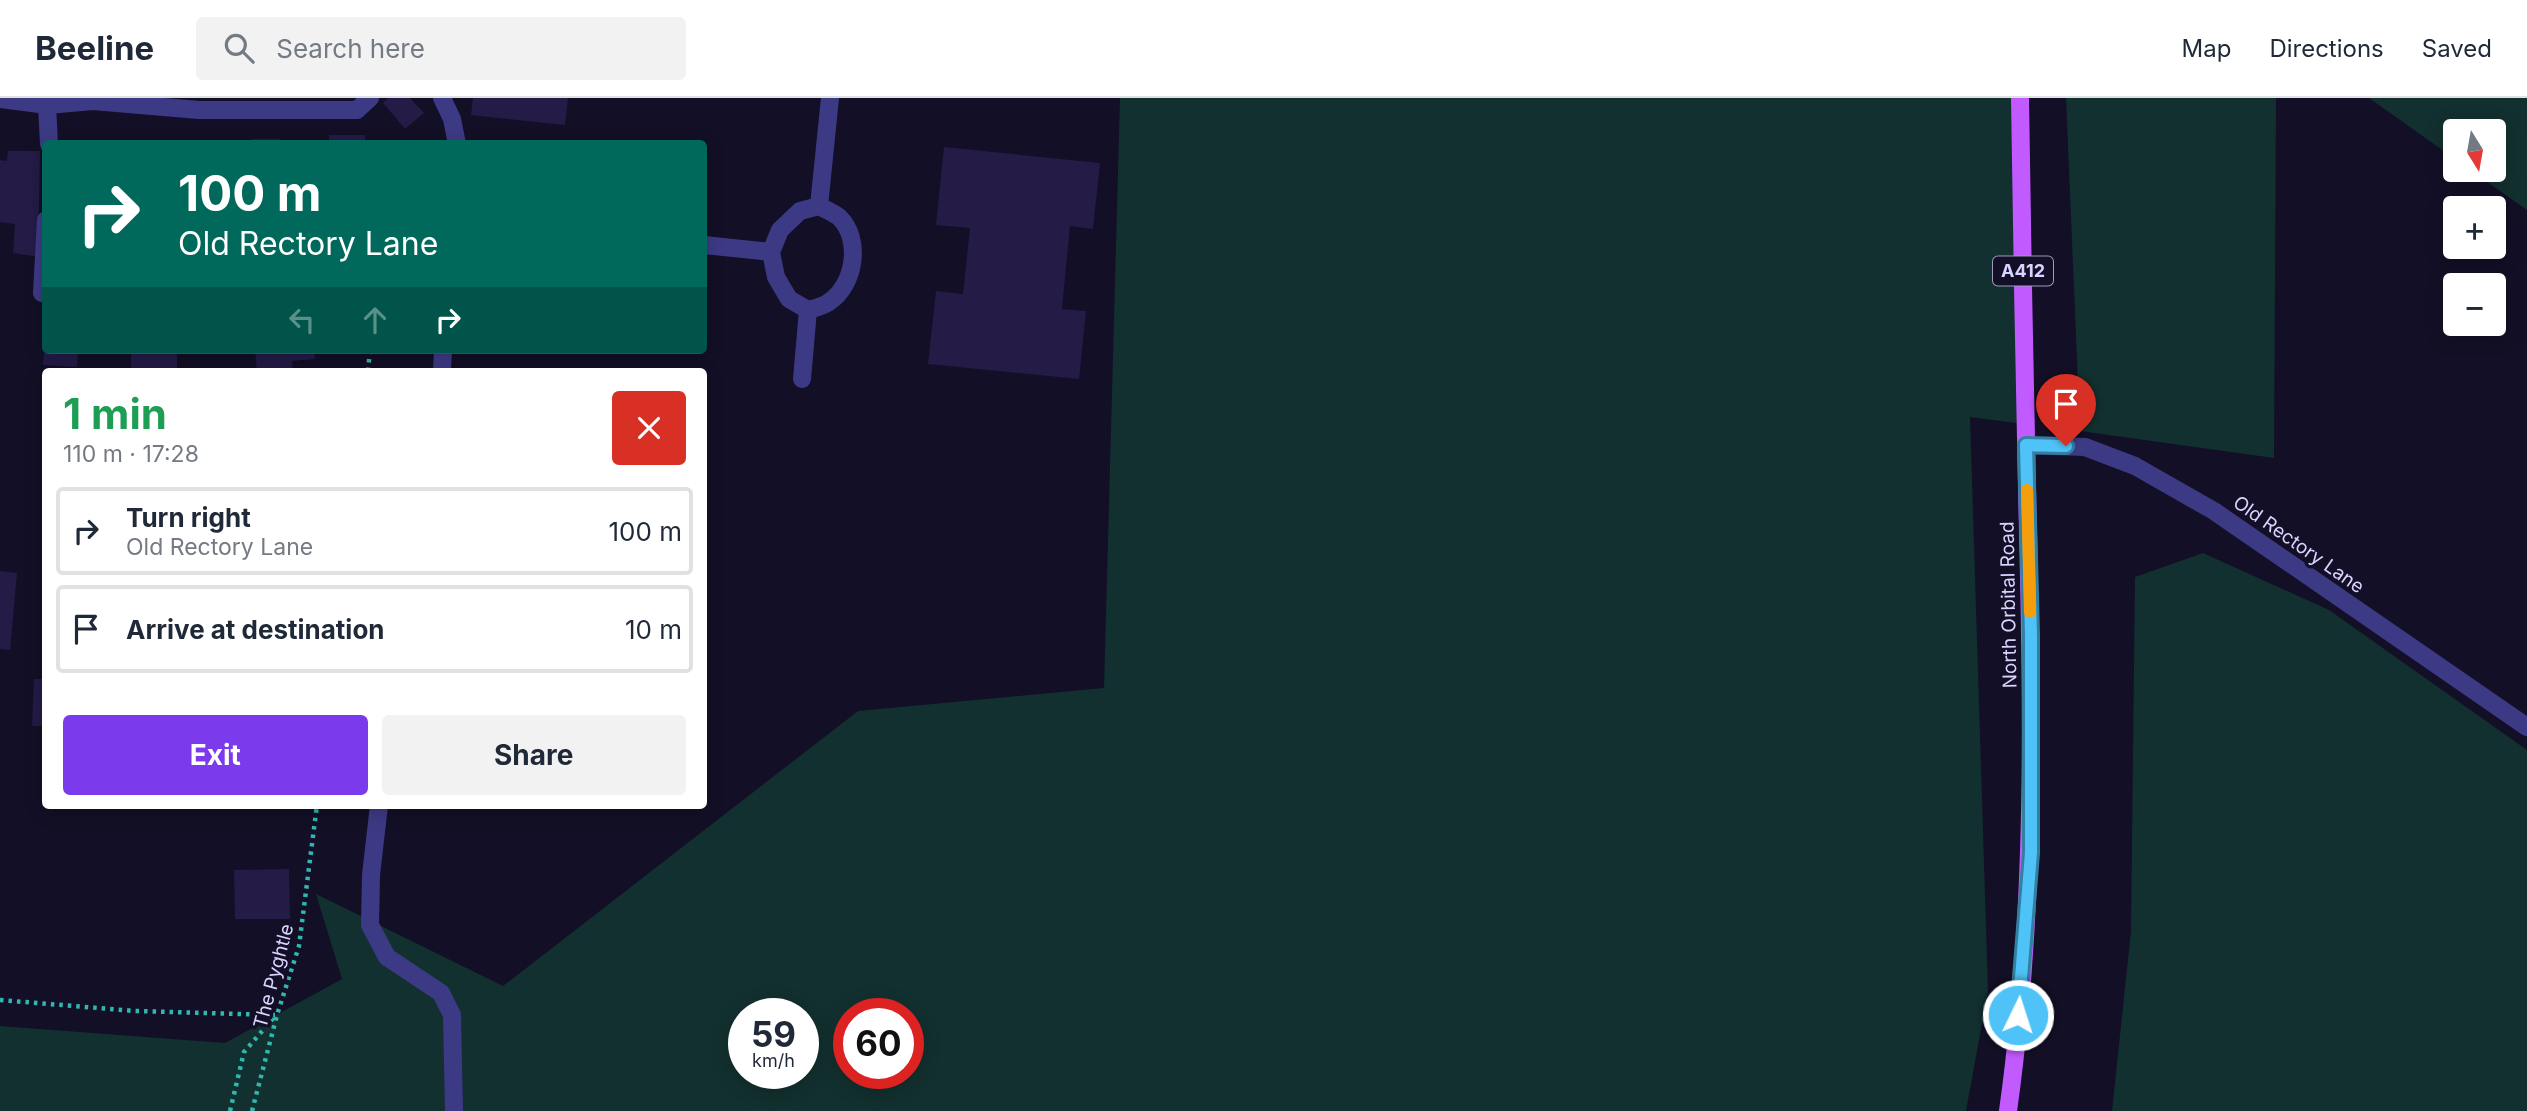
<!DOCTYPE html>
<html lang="en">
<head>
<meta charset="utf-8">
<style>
  body { margin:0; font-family:Inter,sans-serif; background:#f2f2f3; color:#1f2937; height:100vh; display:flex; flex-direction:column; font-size:26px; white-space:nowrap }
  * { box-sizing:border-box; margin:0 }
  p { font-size:23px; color:#747a83 }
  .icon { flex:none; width:38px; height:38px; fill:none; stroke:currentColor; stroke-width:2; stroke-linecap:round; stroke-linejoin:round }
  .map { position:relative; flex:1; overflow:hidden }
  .details { position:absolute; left:42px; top:270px; width:665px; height:441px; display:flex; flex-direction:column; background:#fff; border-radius:7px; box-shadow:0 4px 18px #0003 }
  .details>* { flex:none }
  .hud { position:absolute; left:42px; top:42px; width:665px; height:214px; border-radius:7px; box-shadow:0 4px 18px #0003; background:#00695c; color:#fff; overflow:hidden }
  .needle { width:46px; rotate:169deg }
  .controls { position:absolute; left:2443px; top:21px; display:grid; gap:14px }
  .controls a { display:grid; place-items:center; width:63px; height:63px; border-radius:7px; background:#fff; box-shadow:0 4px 18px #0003; font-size:35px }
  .speed { position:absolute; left:728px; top:900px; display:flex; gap:14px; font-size:35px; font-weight:700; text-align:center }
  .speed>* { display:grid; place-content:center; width:91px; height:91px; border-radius:50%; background:#fff; box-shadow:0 4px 18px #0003; line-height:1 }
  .speed small { font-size:18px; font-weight:400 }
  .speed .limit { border:10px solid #d22; background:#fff; color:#111 }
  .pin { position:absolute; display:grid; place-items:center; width:60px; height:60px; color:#fff; margin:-72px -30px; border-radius:50% 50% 50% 0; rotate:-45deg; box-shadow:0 0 7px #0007 }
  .pin .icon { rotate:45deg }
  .me { position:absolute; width:77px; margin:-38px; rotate:4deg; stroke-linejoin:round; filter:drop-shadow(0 0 5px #0008) }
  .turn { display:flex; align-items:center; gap:24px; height:147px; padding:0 21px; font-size:32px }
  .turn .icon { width:91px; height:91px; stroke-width:2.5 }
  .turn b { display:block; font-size:49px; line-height:60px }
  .lanes { display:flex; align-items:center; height:66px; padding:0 21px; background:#0003; justify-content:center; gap:35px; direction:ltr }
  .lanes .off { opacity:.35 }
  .round { display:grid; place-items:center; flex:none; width:74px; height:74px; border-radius:7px; background:#f2f2f3 }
  .summary { display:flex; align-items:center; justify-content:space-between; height:119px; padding:0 21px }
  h1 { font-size:42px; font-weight:700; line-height:52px; color:#1e9e55 }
  .action { display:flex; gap:14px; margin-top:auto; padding:14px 21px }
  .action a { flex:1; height:80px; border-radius:7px; background:#7c3aed; color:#fff; font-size:28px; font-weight:700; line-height:80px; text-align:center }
  .action a+a { background:#f2f2f3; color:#1f2937 }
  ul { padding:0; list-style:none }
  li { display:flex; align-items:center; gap:21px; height:88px; margin:0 14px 10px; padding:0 7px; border:4px solid #e0e1e3; border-radius:7px }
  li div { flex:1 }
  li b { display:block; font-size:26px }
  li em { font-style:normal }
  header { display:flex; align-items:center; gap:42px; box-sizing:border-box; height:98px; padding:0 35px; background:#fff; border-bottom:2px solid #e0e1e3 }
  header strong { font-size:33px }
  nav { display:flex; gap:38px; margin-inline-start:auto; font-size:24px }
  .search { width:490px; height:63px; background:#f2f2f3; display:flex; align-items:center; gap:18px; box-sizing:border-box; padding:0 24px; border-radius:7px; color:#747a83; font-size:26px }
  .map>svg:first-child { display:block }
  .green { fill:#12302f; fill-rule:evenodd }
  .building { fill:#241b47 }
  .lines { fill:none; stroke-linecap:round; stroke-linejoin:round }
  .path { stroke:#2fb8b0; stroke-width:4.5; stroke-dasharray:3.5 5; stroke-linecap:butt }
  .service { stroke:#3d3a85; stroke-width:18 }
  .minor { stroke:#3d3a85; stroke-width:18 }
  .primary { stroke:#c25bff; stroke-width:18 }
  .route-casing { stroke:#337fa1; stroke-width:18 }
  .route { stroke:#4fc3f7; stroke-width:12 }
  .slow { stroke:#f59e0b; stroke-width:12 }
  .labels { text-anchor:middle; stroke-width:7; stroke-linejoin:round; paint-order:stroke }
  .shield { fill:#130f26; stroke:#9e99be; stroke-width:2 }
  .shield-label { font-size:18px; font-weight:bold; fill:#d9d4ff }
  .street-label { font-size:19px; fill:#d9d4ff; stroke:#130f26 }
</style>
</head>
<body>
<header>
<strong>Beeline</strong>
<div class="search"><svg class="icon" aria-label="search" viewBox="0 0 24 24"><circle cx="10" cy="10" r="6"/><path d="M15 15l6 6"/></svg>Search here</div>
<nav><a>Map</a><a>Directions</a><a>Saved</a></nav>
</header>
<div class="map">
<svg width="2527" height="1013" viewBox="0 0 2527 1013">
  <rect width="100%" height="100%" fill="#130f26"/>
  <path class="green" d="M1120 0H2015L2025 326 1970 319 1988 893 1966 1013H0V928L225 945 342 881 316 796 503 888 858 613 1104 590ZM744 915H803V975H744ZM849 915H908V975H849Z
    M2066 0H2276L2274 360 2080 333Z
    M2369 0H2527V112L2470 72H2494V33H2455V61Z
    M2203 455 2329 512 2527 652V1013H2112L2131 833 2135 479Z"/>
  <path class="building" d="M388 0H410L424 15 405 31 383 5Z
    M473 0H568L565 27 471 17Z
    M329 37H365V46H329Z
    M251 41H279V46H251Z
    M944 49 1100 65 1093 131 1070 128 1062 211 1086 213 1079 281 928 266 936 193 963 196 970 130 936 127Z
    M8 53H40L38 159 13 155 15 126 0 124V62L7 63Z
    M44 252H78L77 269 43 267Z
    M255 252H314L315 261 292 263 293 273H257Z
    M177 253V273H131V254Z
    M0 473 17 475 10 552 0 551Z
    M34 581H46V628H32Z
    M289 771 290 821H235L234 772Z"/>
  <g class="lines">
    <path class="path" d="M368 273 370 252
      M0 902 135 913 277 917
      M230 1013 244 954 276 917
      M252 1013 277 917 299 848 317 707"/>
    <path class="service" d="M442 0 452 21 457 46
      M47 7 49 46
      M357 12 370 0
      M819 108C825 111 834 115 839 119 862 141 855 187 829 204 824 208 815 210 808 212L789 201 776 179 771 154 780 132 800 113Z
      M819 108 830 0
      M704 147 771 154
      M42 195 46 122
      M442 273 443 252
      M802 281 808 212
      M379 707 371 777 370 827 387 859 441 895 452 917 454 1013"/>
    <path class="minor" d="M0 1 47 7 93 3 199 12H357
      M2026 347 2085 349 2135 368 2214 413 2527 629"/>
    <path class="primary" d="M2008 1013C2037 807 2032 599 2027 391 2024 261 2022 130 2020 0"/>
  </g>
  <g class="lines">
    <defs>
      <path id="route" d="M2018 917 2031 755V537L2026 347 2066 348"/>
    </defs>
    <use href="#route" class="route-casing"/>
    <use href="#route" class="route"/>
    <path class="slow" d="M2027 392 2030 514"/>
  </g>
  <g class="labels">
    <rect class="shield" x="1993" y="158.5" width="60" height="29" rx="5"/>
    <g class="shield-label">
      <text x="2023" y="179">A412</text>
    </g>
    <g class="street-label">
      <text transform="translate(2299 446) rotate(35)" y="7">Old Rectory Lane</text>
      <text transform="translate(2008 507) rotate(-91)" y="7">North Orbital Road</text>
      <text transform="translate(273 878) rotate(-75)" y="7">The Pyghtle</text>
    </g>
  </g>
</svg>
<div class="controls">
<a><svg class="needle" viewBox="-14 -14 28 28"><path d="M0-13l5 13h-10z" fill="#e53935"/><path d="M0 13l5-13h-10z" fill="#747a83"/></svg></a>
<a>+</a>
<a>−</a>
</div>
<div class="speed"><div>59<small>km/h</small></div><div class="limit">60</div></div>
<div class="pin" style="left:2066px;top:348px;background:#d93025"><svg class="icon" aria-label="arrive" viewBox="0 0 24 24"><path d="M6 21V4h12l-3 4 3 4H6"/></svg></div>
<svg class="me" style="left:2018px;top:917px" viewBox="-20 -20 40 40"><circle r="17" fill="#4fc3f7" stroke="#fff" stroke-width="3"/><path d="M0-11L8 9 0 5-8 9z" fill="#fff"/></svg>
<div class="hud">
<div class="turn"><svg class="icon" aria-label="right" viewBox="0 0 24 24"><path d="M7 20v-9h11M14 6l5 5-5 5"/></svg><div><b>100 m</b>Old Rectory Lane</div></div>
<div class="lanes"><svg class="icon off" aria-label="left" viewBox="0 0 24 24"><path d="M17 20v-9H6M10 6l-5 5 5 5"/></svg><svg class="icon off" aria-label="ahead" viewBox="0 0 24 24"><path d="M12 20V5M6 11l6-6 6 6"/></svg><svg class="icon" aria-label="right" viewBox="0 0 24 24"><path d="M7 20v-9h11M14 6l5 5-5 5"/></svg></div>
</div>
<section class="details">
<div class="summary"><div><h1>1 min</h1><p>110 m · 17:28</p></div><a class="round" style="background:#d93025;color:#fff"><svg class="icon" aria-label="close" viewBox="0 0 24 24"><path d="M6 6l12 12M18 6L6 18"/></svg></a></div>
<ul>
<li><svg class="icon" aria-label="right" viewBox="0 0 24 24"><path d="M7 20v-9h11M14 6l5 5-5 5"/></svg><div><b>Turn right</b><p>Old Rectory Lane</p></div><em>100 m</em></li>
<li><svg class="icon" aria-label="arrive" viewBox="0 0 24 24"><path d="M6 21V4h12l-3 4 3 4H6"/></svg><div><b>Arrive at destination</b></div><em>10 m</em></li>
</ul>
<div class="action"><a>Exit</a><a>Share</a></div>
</section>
</div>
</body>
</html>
